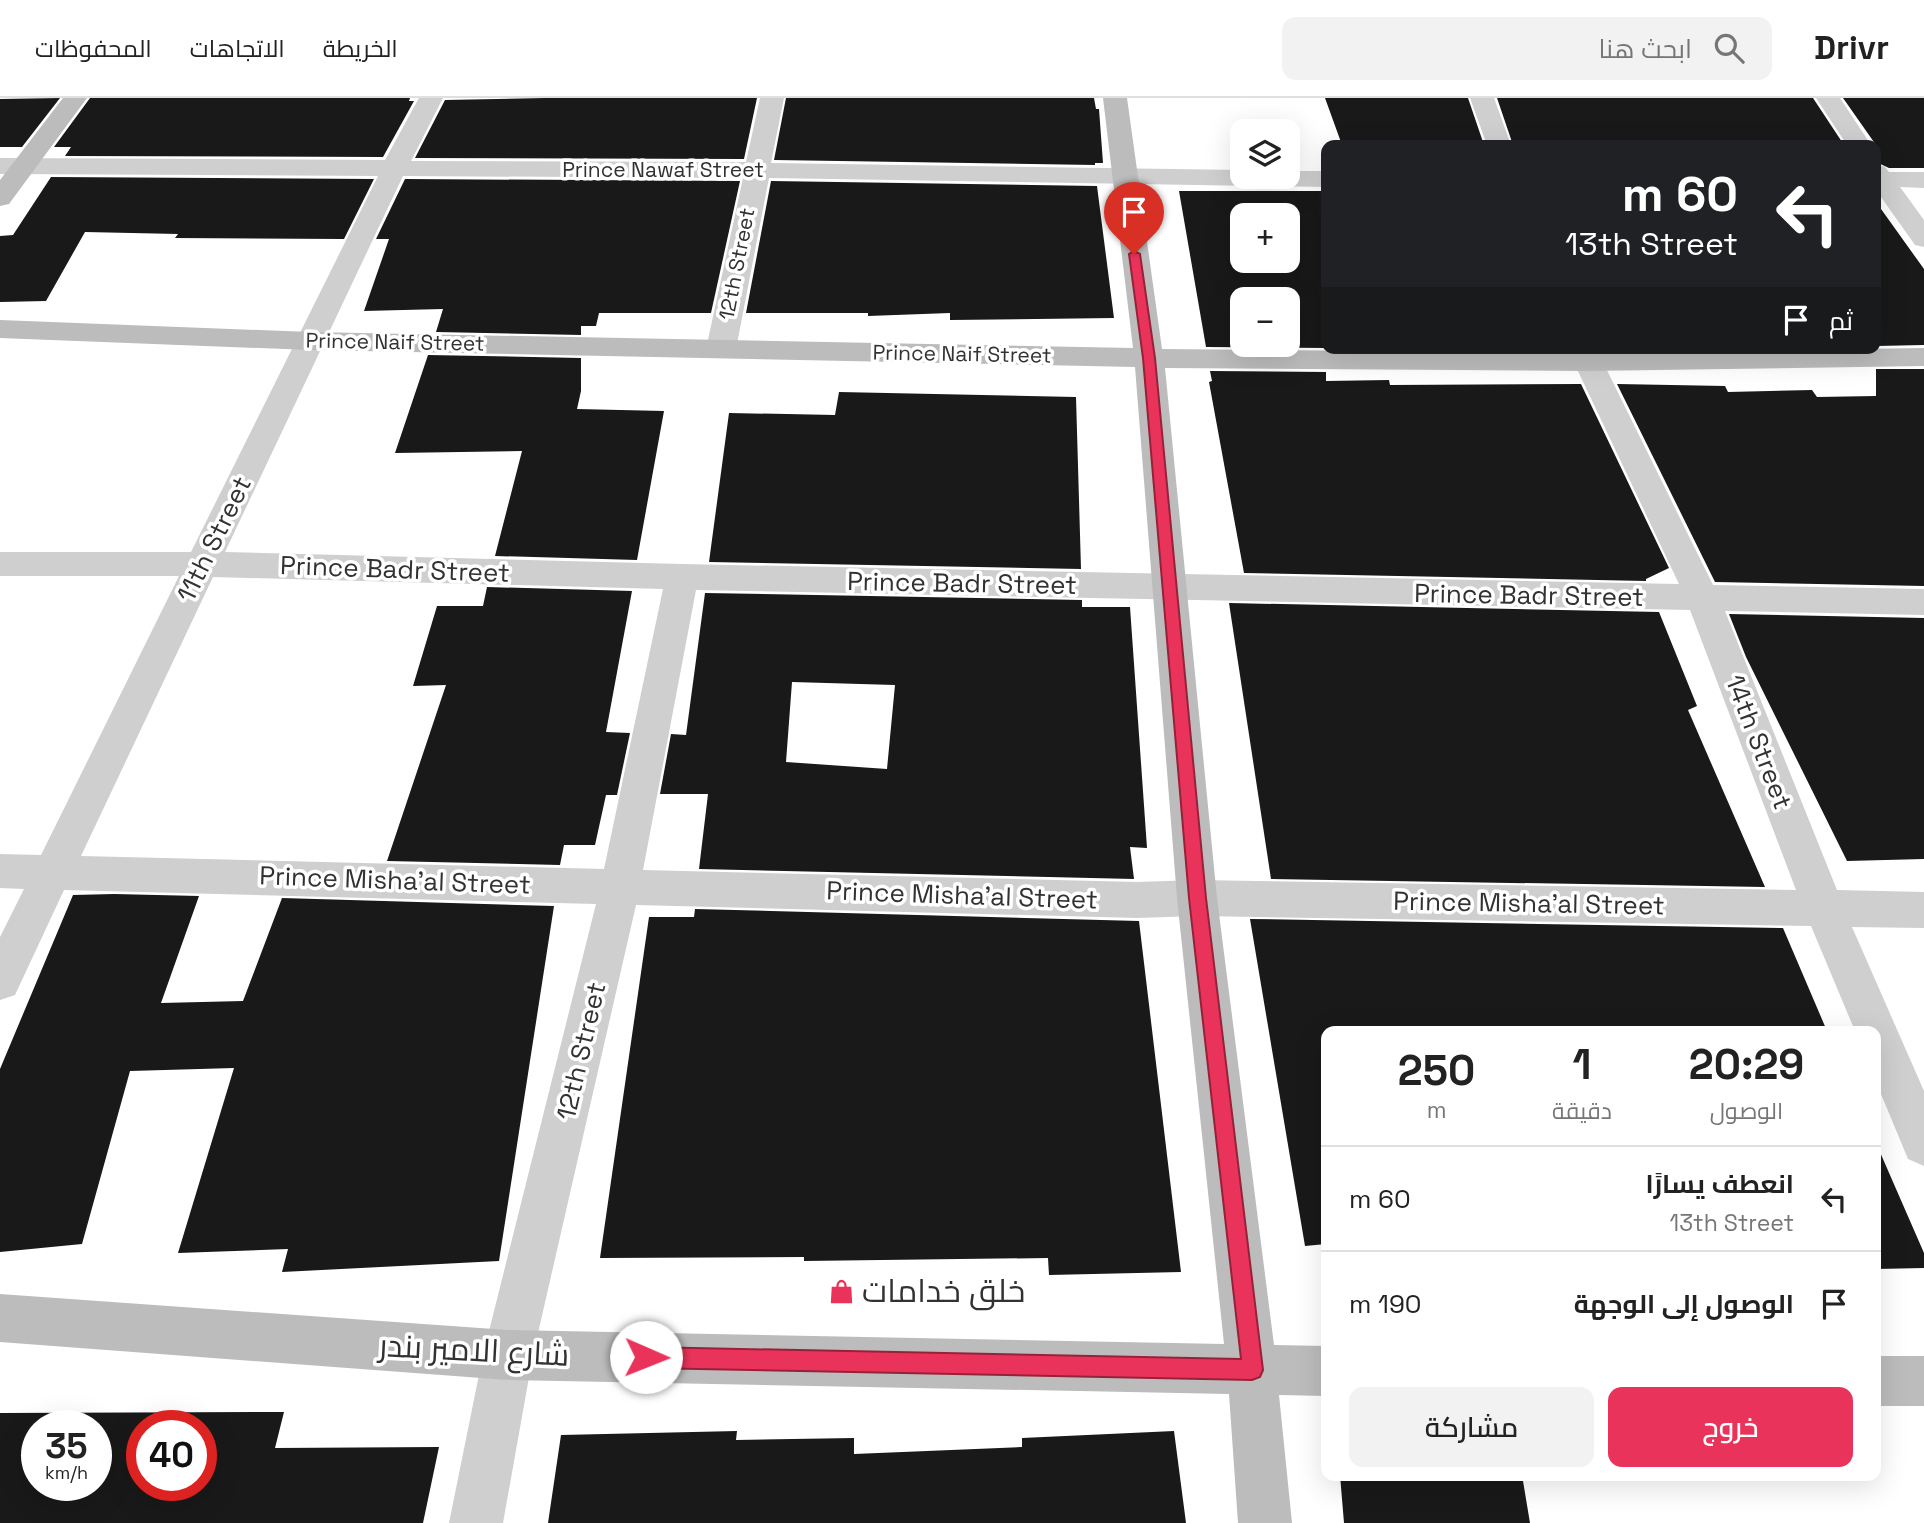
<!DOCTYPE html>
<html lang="ar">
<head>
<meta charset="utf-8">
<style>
  body { margin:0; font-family:"Space Grotesk",Cairo,sans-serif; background:#f2f2f2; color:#222; direction:rtl; height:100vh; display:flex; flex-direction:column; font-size:26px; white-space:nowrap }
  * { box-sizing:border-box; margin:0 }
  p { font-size:23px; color:#767676 }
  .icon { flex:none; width:38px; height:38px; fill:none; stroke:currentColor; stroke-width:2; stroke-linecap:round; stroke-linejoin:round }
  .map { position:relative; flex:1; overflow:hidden; direction:ltr }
  .sheet { position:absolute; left:1321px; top:928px; width:560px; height:455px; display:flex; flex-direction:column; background:#fff; border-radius:14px; box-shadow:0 7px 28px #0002; direction:rtl }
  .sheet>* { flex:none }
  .top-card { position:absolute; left:1321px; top:42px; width:560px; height:214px; border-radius:14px; box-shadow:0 7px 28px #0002; direction:rtl; background:#202124; color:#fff; overflow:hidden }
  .buttons { position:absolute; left:1230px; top:21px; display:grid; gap:14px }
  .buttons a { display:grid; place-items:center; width:70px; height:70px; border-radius:14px; background:#fff; box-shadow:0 7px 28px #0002; font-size:35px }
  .speed { position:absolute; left:21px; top:1312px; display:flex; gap:14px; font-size:35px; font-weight:700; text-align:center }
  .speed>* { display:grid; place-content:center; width:91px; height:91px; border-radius:50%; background:#fff; box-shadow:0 7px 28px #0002; line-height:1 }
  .speed small { font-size:18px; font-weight:400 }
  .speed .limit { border:10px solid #d22; background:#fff; color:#111 }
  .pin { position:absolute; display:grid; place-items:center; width:60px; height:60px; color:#fff; margin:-72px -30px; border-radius:50% 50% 50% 0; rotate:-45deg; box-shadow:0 0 7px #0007 }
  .pin .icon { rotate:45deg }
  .me { position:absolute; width:77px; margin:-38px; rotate:91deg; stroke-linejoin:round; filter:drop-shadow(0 0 5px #0008) }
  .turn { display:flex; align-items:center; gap:24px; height:147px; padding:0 28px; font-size:32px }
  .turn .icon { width:91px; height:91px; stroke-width:2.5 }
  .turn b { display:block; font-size:49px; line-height:60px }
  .then { display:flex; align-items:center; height:66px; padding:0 28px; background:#0003; gap:14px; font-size:26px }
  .eta { display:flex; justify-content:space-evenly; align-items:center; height:119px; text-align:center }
  .eta b { font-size:42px; font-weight:600; line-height:49px }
  .cta { display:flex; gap:14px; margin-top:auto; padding:14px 28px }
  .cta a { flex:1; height:80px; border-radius:14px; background:#ea335a; color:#fff; font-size:28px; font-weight:600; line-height:80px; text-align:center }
  .cta a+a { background:#f2f2f2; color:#222 }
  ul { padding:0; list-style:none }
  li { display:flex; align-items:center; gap:21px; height:105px; padding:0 28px; border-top:2px solid #e0e0e0 }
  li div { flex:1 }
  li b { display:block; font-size:26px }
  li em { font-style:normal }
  header { display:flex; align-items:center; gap:42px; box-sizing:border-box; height:98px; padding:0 35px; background:#fff; border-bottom:2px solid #e0e0e0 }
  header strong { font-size:33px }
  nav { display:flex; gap:38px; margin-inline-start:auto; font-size:24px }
  .search { width:490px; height:63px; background:#f2f2f2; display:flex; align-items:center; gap:18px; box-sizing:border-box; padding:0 24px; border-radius:14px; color:#767676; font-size:26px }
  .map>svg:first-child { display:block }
  .building { fill:#191919; fill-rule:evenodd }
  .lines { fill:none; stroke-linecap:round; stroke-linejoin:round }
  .street { fill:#cfcfcf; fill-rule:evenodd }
  .secondary { fill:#bcbcbc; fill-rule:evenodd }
  .route { fill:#ea335a; stroke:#98213a; stroke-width:2 }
  .labels { text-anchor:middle; stroke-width:7; stroke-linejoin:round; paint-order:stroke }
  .far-street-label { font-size:21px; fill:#323232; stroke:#fff }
  .street-label { font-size:26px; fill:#323232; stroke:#fff }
  .near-poi-label { font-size:32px; fill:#323232; stroke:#fff; text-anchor:start }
  .near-street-label { font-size:32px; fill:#323232; stroke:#fff }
</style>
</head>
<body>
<header>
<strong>Drivr</strong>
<div class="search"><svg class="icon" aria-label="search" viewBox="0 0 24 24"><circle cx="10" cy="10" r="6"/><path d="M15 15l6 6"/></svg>ابحث هنا</div>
<nav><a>الخريطة</a><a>الاتجاهات</a><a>المحفوظات</a></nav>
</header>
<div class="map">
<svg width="1924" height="1425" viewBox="0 0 1924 1425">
  <rect width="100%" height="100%" fill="#fff"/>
  <path class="building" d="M60 0 22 49H0V1Z
    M90 0H410L409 3H414L383 59 65 58 71 49H54Z
    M545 0H757L744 61 415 60 445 2Z
    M786 0H1094L1096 11H1099L1103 65H1095V67L774 62Z
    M1325 0H1468L1484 47H1342Z
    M1497 0H1813L1844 47H1513Z
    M1843 0H1924V70H1889L1876 64V47Z
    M51 79 374 81 344 141 175 140 178 136 85 134 46 203 0 204V138L13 137Z
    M405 81 740 83 711 215H599L596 228H581V237L436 234 443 211 364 213 389 141H376Z
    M771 83 1097 88 1114 220 950 222V215L868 218V215H746Z
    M1179 93H1326V250L1206 249ZM1242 117H1288V163H1242ZM1242 201H1288V247H1242Z
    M1876 104 1924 171V247L1876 248Z
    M428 257 581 260V293L577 311 664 313 637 462 495 458 522 353 395 355Z
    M1876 271H1924V488L1715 484 1617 286 1725 288 1728 294 1812 292 1817 299 1876 298Z
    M1210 273 1326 274V283L1389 282 1390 287 1581 286 1669 470 1646 481V483L1244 475 1209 284 1212 283Z
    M839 294 1076 299 1081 471 709 464 729 315 835 317Z
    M487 489 632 493 606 634 630 635 617 697H606L595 747H564L560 767 387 763 446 587 413 588 437 508H483Z
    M705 495 1082 502V509H1130L1147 750 1130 749 1134 781 699 771 708 696H660L671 636 686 637ZM792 584 895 587 887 671 786 664Z
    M1229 505 1659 514 1697 608 1688 612 1765 789 1271 781Z
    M1729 516 1924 520V761L1847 763 1746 559Z
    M114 796 199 798 161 905 243 903 282 800 554 808 499 1163 282 1174 288 1151 178 1155 234 970 130 973 82 1146 0 1154V971L73 797Z
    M695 811 1139 823 1181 1174 1049 1177 1048 1160 804 1163V1159L600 1160 649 819H694Z
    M1250 821 1783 830 1827 933H1326V1146L1305 1148Z
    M1876 1045 1924 1155V1170L1876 1171Z
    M284 1314 275 1350 439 1349 423 1425H0V1315ZM37 1328H96V1388H37ZM142 1328H201V1388H142Z
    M737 1333 736 1342 854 1340V1356L1022 1349V1340L1174 1333 1186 1425H548L561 1337Z
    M1340 1377H1522L1530 1425H1344Z"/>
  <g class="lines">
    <path class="street" d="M419 0H443L411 63 746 64 760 0H784L771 65 1242 72V79H1288V73H1326V89L769 80 736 251 731 258 721 260 711 258 706 251 743 80 403 78 225 454 682 466 1679 486 1567 250H1596L1713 487 1924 491V517L1725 513 1837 792 1924 794V830L1852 829 1924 993V1068L1908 1061 1876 984V933H1855L1811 828 1197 818 1137 820 636 807 533 1257 503 1425H449L483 1257 596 806 64 792 15 897 0 902V839L24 791 0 790V756L41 757 179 478H0V454H191L378 78 0 76V60L385 62ZM213 479 663 491 604 771 81 758ZM696 492 1690 512 1796 792 1197 782 1137 784 643 772Z
      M1470 0H1494L1511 47H1487Z
      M1816 0H1840L1871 47H1847Z
      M1876 66 1885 69 1889 74H1924V90L1900 89 1924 122V149L1915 147 1876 92Z"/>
    <path class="secondary" d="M63 0H87L9 106 0 108V82Z
      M1103 0H1127L1162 251 1587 255 1924 250V268L1587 273 1165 270 1217 800 1274 1247 1326 1248V1298L1279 1297 1292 1425H1238L1229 1296 508 1282 0 1244V1196L508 1232 1224 1246 1177 800 1135 269 310 252 0 240V222L310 234 1133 250Z
      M1876 1258H1924V1308H1876Z"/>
  </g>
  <path class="route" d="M1134 153 1140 156 1155 260 1206 800 1263 1272 1260 1279 1252 1282 646 1270 638 1267 635 1259 638 1252 646 1249 1241 1261 1189 800 1143 260 1129 156Z"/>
  <defs>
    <symbol id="shop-bare" viewBox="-9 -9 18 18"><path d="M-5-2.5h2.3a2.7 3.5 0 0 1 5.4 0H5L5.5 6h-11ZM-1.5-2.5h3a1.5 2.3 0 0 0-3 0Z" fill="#ea335a" stroke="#fff" stroke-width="2.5" paint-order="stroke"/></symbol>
  </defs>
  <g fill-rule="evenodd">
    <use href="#shop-bare" x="824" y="1176" width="35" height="35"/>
  </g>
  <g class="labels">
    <g class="far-street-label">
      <text x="663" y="79">Prince Nawaf Street</text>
      <text transform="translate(737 166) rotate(-79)" y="7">12th Street</text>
      <text transform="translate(395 244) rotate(1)" y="7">Prince Naif Street</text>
      <text transform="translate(962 256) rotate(1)" y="7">Prince Naif Street</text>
    </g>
    <g class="street-label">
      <text transform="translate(214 441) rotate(-64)" y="9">11th Street</text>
      <text transform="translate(395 471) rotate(2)" y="9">Prince Badr Street</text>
      <text transform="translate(962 485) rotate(1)" y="9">Prince Badr Street</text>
      <text transform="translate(1529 497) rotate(1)" y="9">Prince Badr Street</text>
      <text transform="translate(1759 644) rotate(69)" y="9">14th Street</text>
      <text transform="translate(395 782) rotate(2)" y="9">Prince Misha'al Street</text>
      <text transform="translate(962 797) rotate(2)" y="9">Prince Misha'al Street</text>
      <text transform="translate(1529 805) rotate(1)" y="9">Prince Misha'al Street</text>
      <text transform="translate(581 953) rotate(-77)" y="9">12th Street</text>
    </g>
    <g class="near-poi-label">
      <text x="862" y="1204">خلق خدامات</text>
    </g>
    <g class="near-street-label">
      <text transform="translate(474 1252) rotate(3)" y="11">شارع الامير بندر</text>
    </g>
  </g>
</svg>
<div class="buttons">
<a><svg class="icon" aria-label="layers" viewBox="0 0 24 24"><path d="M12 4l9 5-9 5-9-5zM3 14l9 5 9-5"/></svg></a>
<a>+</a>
<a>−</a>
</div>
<div class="speed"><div>35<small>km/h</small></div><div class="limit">40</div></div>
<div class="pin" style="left:1134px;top:156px;background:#d93025"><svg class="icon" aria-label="arrive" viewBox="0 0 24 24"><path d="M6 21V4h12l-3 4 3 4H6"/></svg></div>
<svg class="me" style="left:646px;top:1259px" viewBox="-20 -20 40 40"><circle r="19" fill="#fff"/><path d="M0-13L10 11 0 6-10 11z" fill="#ea335a"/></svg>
<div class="top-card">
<div class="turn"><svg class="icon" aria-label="left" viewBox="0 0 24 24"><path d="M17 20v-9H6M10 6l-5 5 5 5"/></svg><div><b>60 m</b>13th Street</div></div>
<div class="then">ثم<svg class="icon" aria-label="arrive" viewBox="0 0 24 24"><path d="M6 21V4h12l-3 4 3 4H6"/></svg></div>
</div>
<section class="sheet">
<div class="eta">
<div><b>20:29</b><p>الوصول</p></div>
<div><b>1</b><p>دقيقة</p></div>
<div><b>250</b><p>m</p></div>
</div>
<ul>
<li><svg class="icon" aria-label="left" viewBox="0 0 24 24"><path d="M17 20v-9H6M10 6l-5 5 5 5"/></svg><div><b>انعطف يسارًا</b><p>13th Street</p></div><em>60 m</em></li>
<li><svg class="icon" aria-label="arrive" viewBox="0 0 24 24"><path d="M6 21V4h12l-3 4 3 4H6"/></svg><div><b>الوصول إلى الوجهة</b></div><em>190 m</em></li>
</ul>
<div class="cta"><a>خروج</a><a>مشاركة</a></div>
</section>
</div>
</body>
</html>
